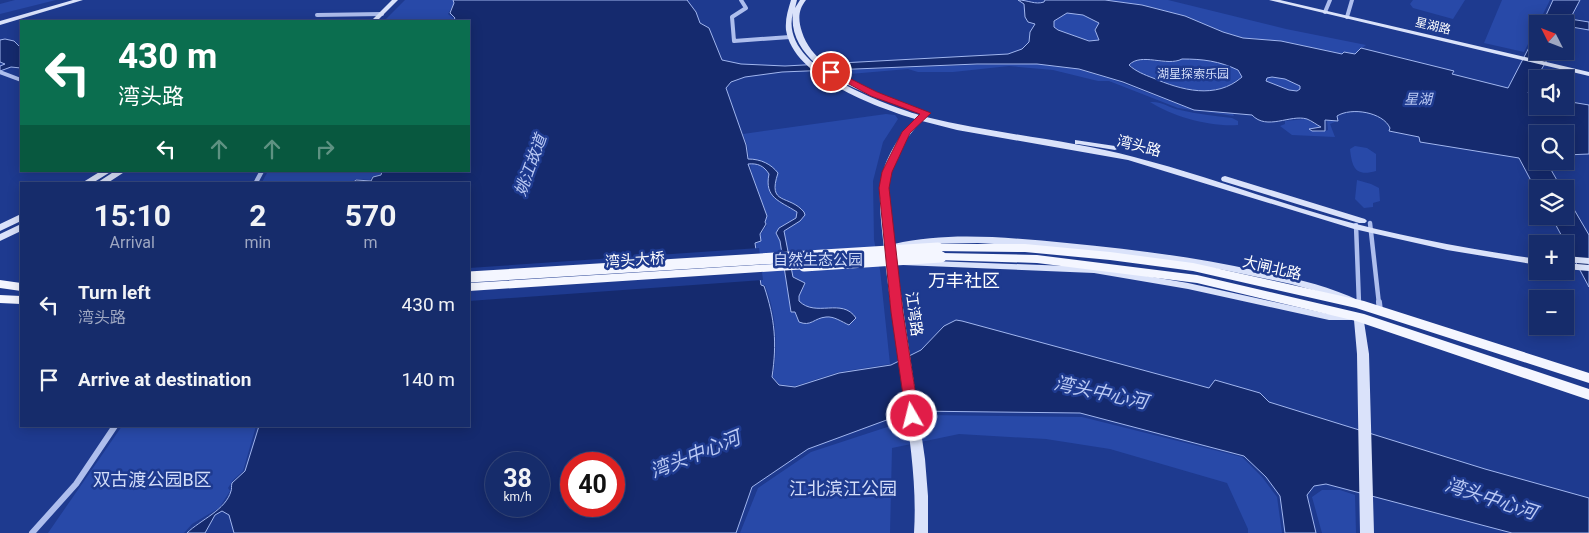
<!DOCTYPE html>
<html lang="en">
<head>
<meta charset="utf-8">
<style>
  body { margin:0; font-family:Roboto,"Noto Sans SC",sans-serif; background:#1f3471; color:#f1f3f6; height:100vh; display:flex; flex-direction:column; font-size:19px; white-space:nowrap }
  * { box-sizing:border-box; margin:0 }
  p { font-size:16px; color:#9ea7c1 }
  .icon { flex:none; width:28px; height:28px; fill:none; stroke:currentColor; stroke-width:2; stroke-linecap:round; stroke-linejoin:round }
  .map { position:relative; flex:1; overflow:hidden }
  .side { position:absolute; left:20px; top:182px; width:450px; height:245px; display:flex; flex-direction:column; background:#162c6b; border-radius:0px; box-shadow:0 2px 12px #0003,0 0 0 1px #35487e }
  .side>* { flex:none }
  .top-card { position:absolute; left:20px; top:20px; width:450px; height:152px; border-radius:0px; box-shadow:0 2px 12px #0003,0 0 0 1px #35487e; background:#0b6e4f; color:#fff; overflow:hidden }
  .needle { width:32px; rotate:312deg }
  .tools { position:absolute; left:1529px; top:15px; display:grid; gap:10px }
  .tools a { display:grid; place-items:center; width:45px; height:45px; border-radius:0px; background:#162c6b; box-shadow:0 2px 12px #0003,0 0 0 1px #35487e; font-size:25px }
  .speed { position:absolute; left:485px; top:452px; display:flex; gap:10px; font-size:25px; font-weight:700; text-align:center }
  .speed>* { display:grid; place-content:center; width:65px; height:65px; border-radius:50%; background:#162c6b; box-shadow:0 2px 12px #0003,0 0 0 1px #35487e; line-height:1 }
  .speed small { font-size:12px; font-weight:400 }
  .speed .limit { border:8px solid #d22; background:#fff; color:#111 }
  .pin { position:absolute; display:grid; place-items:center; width:42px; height:42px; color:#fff; margin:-21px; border:2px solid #fff; border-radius:50%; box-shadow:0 1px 5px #0007 }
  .me { position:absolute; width:55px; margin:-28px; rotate:352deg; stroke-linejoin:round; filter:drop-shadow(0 0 4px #0008) }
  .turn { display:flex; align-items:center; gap:18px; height:105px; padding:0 15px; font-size:22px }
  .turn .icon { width:65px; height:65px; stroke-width:2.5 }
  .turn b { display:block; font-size:35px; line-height:42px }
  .lanes { display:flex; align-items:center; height:48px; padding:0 15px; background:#0003; justify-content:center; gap:25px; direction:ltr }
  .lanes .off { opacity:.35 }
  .eta { display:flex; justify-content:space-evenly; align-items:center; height:85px; text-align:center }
  .eta b { font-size:30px; font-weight:700; line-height:35px }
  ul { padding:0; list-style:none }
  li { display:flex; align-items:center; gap:15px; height:75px; padding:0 15px }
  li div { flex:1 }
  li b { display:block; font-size:19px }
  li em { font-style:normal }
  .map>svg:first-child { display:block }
  .green { fill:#2849a8 }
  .water { fill:#152a6e; stroke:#a1b6ef; fill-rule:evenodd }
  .pier { fill:#1e3a8f }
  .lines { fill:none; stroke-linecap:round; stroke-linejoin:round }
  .street-far2 { stroke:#aebeed; stroke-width:4 }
  .street-far1 { stroke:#aebeed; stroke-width:4.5 }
  .street { stroke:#aebeed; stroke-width:6 }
  .secondary { fill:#dae2fa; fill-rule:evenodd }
  .primary { fill:#f4f6ff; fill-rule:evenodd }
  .primary-bridge { stroke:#f4f6ff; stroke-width:11 }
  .route { fill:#e11d48; stroke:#92132f }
  .labels { text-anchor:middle; stroke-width:5; stroke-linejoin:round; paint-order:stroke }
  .far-street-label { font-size:12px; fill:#fff; stroke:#1e3a8f }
  .far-park-label { font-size:12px; fill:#d3ddf9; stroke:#1e3a8f }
  .far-water-label { font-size:14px; font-style:italic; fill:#bac9f4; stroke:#1e3a8f }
  .street-label { font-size:15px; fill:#fff; stroke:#1e3a8f }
  .park-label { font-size:15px; fill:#d3ddf9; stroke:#1e3a8f }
  .water-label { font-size:16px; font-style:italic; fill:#bac9f4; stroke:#1e3a8f }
  .quarter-label { font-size:18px; fill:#fff; stroke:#1e3a8f }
  .near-park-label { font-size:18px; fill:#d3ddf9; stroke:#1e3a8f }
  .near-water-label { font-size:19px; font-style:italic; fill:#bac9f4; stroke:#1e3a8f }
</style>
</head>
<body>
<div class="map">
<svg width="1589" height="533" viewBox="0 0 1589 533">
  <rect width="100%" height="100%" fill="#1e3a8f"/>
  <path class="green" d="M15 0H56L0 14V4Z
    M405 0H453L454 3 448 14 454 19 452 21H384Z
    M1105 0H1168L1286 29 1366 45 1355 54 1344 52 1342 54 1281 41 1243 38 1223 32 1185 16 1142 5Z
    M1413 0H1465L1453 19 1413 8 1410 4Z
    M1502 0H1550L1524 52 1484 43Z
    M1067 13 1083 15 1099 23 1095 30 1099 40 1089 41 1058 30 1054 27V21Z
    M1182 59C1202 59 1224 59 1241 72V77C1217 100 1180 89 1153 78 1145 75 1135 71 1130 65 1139 53 1169 68 1182 59Z
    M1038 64 1077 69 1111 79 1196 111 1233 114 1234 116 1178 108 1109 81H1098L1053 70 1009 66 953 72H918L908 69 850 74 842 70 970 65Z
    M1272 77 1285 79 1300 86V89L1297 91 1289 90 1266 81 1267 78Z
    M1150 102C1162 101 1169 108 1180 110 1197 114 1215 116 1232 118L1238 121V125C1210 127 1174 117 1150 102Z
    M886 114 895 115 898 119 883 142 873 181 874 240 880 270 890 364 839 372 795 386 779 384 773 377C778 346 777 316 765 285H762L756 243 761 241V234L767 225 765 222 767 216 752 174 747 145 743 134Z
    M1306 119 1321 127 1309 129C1313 132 1323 133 1328 130L1327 120 1337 121 1330 124 1335 137 1292 135 1280 126 1285 124V121Z
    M1355 146 1367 148 1376 154V171C1355 177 1352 167 1350 149Z
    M268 171H381L380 175 372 177 370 180 356 179 349 184H261Z
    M1357 180 1371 184 1379 188 1380 201 1373 203V207L1364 208 1355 199Z
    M924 415 1082 417 1242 457 1262 477 1277 497 1282 533H1248V529L1227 483 1110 449 1046 439 959 434 892 448 890 533H740L758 488 811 452Z
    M122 426H256L243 471 233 480 228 488 230 491 219 508 192 524 184 533H48Z
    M1322 490H1340L1355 495 1356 533H1322L1312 497Z"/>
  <path class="water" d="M453 0H687L696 12 700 23 709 28 722 60 741 64 785 66 1008 54 1022 49 1029 42 1030 32 1035 24 1028 22 1025 17 1024 4 1018 0C1028 0 1035 5 1044 2L1045 0H1105L1142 5 1185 16 1223 32 1243 38 1281 41 1342 54 1344 52 1355 54 1361 48 1454 71 1452 74 1508 88 1537 32 1538 51H1552L1528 93 1537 96 1538 106H1565V101L1589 105V154L1565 155V134H1538V161H1546L1562 189H1538L1537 192 1519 158 1420 142 1419 137 1389 131 1390 128C1383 112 1351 107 1337 116L1338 121 1325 120V131H1312L1309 129 1321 127C1317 125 1312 121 1307 119 1290 114 1267 131 1252 115L1194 110 1123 82 1079 69 1037 64H977L782 72 745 77 731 82 726 88 746 145 748 159C761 159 771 164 778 173 767 206 789 194 804 212L805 215 800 221 784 231 793 277 805 283 799 296V301C816 318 842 297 856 318L849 325C842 322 834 316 826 317 814 318 811 327 799 322L795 312H791L780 241 776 233 779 228 796 218 797 212C780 201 764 198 769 174 764 166 758 163 748 164L767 216 765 222 766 224 760 234 761 241 755 243 761 285 764 286C775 319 777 343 772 377L779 385 795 387 839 373 891 365 921 350 944 326 956 320 962 321 1209 388 1215 380 1260 393 1269 402 1485 469 1589 498V533H1512L1326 484 1314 486 1307 495 1316 533H1285L1280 496 1266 477 1244 456 1080 413 911 411 808 449 752 487 736 533H234L229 515 222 511 215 515 205 533H187C200 520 226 510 231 491 232 489 231 486 232 483L245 471 259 426H469V184H351L356 180 371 181 373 177 381 175 382 171H469V21H453L455 18 450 13 454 3ZM1067 13 1083 15 1099 23 1095 30 1099 40 1089 41 1058 30 1054 27V21ZM1182 59C1203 59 1219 61 1238 70L1242 77C1216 100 1181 90 1153 78 1145 75 1135 71 1129 65 1141 52 1167 67 1182 59ZM1272 77 1285 79 1300 86V89L1297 91 1289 90 1266 81 1267 78ZM496 464H539V506H496ZM571 464H614V506H571Z
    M1553 0H1580L1570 19 1589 22V30L1566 26 1565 28V24H1542Z
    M5 39 14 41 21 48V68L11 67 0 71V66L5 64 0 62V40Z
    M1565 194 1589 235V287L1551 216H1565Z"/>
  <path class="pier" d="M759 248 763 280 469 301V268Z"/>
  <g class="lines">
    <path class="street-far2" d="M741 0 746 8 732 17 734 41 790 37
      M1325 12 1330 0
      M317 15 382 14
      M1347 17 1352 0
      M0 72 21 80"/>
    <path class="street-far1" d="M255 184 262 171
      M1370 223 1379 304
      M1356 225 1359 304"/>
    <path class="street" d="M1379 302 1380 311
      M32 533 76 484 115 426"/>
    <path class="secondary" d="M73 0H83L0 25V21Z
      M392 0H398L377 21H371Z
      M791 0H797L795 8 800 0H806C798 10 798 20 802 32 810 58 837 74 860 85 869 90 880 92 888 98L887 100C878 100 869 95 861 91 830 78 788 52 793 13 778 67 882 103 919 115L924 113H927L928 115 926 117C995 134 1066 139 1134 157 1200 174 1264 198 1330 217 1398 236 1468 249 1538 259V265L1447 250 1354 229 1128 160 957 130 922 121C905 137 889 165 889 189 888 207 891 226 894 244 950 231 1010 238 1067 243 1131 249 1195 257 1258 271 1293 278 1327 285 1360 301L1361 303 1356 306 1327 294 1291 284 1224 270 1140 257 1056 248 978 243 929 244 901 248 900 253H895L925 459 928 496V533H914C917 487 910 442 904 397 898 354 891 311 886 269 884 243 879 215 880 189 881 164 898 136 915 119 876 107 793 77 786 30 785 19 788 10 791 0Z
      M1269 0H1280L1589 72V76Z
      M1075 140 1115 146 1119 148 1115 150 1078 144H1075Z
      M101 171H112L91 184H80Z
      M115 171H126L106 184H95Z
      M1225 176 1365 219 1367 221 1365 223H1359L1222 181 1221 179 1222 177Z
      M21 214V221L0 231V224Z
      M21 224V231L0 241V234Z
      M1565 256 1589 258V264L1565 262Z
      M907 260 1094 267 1188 283 1329 314 1363 315 1369 354 1374 533H1360L1357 354 1354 320H1329L1188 289 1094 273 903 265 902 263Z
      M1565 263 1589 265V271L1565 269Z"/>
    <path class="primary" d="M938 244H1025L1110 252 1193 263 1364 301 1589 373V383L1356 308 1193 271 1110 260 1025 252 934 251 932 248Z
      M941 253 1037 255 1197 275 1364 314 1589 389V400L1356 321 1197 283 1037 263 937 260 935 257Z
      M804 262 808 263 810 266 808 269 469 291V283Z
      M0 280 21 283V291L0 288Z
      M0 295 21 296V304L0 303Z"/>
    <path class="primary-bridge" d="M804 266 941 257
      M469 277 938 248"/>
  </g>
  <path class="route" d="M831 69 877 92 931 113 910 133 892 172 889 188 903 312 919 416 917 420 912 421 908 420 906 416 891 312 879 188 882 172 902 132 920 114 871 96 829 73 827 72Z"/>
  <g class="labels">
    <g class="far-street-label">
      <text transform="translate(1433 26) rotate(13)" y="4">星湖路</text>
    </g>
    <g class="far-park-label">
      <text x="1193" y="78">湖星探索乐园</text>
    </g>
    <g class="far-water-label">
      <text x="1418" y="104">星湖</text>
    </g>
    <g class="street-label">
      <text transform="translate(1139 146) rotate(14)" y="5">湾头路</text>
      <text transform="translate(635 260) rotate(-4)" y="5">湾头大桥</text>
      <text transform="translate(1272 268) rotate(13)" y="5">大闸北路</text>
      <text transform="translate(914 314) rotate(82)" y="5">江湾路</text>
    </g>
    <g class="park-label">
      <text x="818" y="265">自然生态公园</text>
    </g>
    <g class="water-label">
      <text transform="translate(530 165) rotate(-70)" y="6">姚江故道</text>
    </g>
    <g class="quarter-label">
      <text x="964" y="287">万丰社区</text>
    </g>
    <g class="near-park-label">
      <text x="152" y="486">双古渡公园B区</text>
      <text x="843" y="495">江北滨江公园</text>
    </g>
    <g class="near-water-label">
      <text transform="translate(1101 392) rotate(12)" y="7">湾头中心河</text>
      <text transform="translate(695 454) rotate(-22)" y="7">湾头中心河</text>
      <text transform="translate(1491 498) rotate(18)" y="7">湾头中心河</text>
    </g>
  </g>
</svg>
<div class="tools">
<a><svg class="needle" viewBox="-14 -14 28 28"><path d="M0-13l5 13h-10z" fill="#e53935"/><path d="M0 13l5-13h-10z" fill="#9ea7c1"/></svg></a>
<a><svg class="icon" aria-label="sound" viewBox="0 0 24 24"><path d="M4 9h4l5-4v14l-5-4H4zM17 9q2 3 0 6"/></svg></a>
<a><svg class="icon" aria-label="search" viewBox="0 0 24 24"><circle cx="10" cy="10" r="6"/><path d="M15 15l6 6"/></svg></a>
<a><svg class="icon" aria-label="layers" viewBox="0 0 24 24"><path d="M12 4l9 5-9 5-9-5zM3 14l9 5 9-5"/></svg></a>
<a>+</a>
<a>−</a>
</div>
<div class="speed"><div>38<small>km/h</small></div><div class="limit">40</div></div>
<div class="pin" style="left:831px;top:72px;background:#d93025"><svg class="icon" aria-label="arrive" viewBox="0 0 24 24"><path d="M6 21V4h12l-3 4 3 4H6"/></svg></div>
<svg class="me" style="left:912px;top:416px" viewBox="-20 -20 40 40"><circle r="17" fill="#e11d48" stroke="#fff" stroke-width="3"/><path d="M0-11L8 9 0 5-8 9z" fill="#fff"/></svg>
<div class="top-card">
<div class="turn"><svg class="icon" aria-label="left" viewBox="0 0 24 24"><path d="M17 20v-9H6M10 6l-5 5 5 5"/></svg><div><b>430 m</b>湾头路</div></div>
<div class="lanes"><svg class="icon" aria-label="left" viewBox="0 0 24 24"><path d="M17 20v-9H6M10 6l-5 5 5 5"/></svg><svg class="icon off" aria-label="ahead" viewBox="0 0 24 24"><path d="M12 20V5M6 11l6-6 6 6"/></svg><svg class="icon off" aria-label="ahead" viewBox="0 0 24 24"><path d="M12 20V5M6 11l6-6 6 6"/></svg><svg class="icon off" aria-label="right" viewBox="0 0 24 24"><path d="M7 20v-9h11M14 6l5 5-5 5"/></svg></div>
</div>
<section class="side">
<div class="eta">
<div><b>15:10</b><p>Arrival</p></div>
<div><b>2</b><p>min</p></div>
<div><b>570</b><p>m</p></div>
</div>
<ul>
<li><svg class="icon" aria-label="left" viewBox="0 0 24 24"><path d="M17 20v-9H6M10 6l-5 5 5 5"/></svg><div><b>Turn left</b><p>湾头路</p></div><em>430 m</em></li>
<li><svg class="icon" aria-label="arrive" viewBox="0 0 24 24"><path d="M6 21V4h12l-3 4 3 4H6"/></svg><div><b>Arrive at destination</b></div><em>140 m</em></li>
</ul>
</section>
</div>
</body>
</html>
